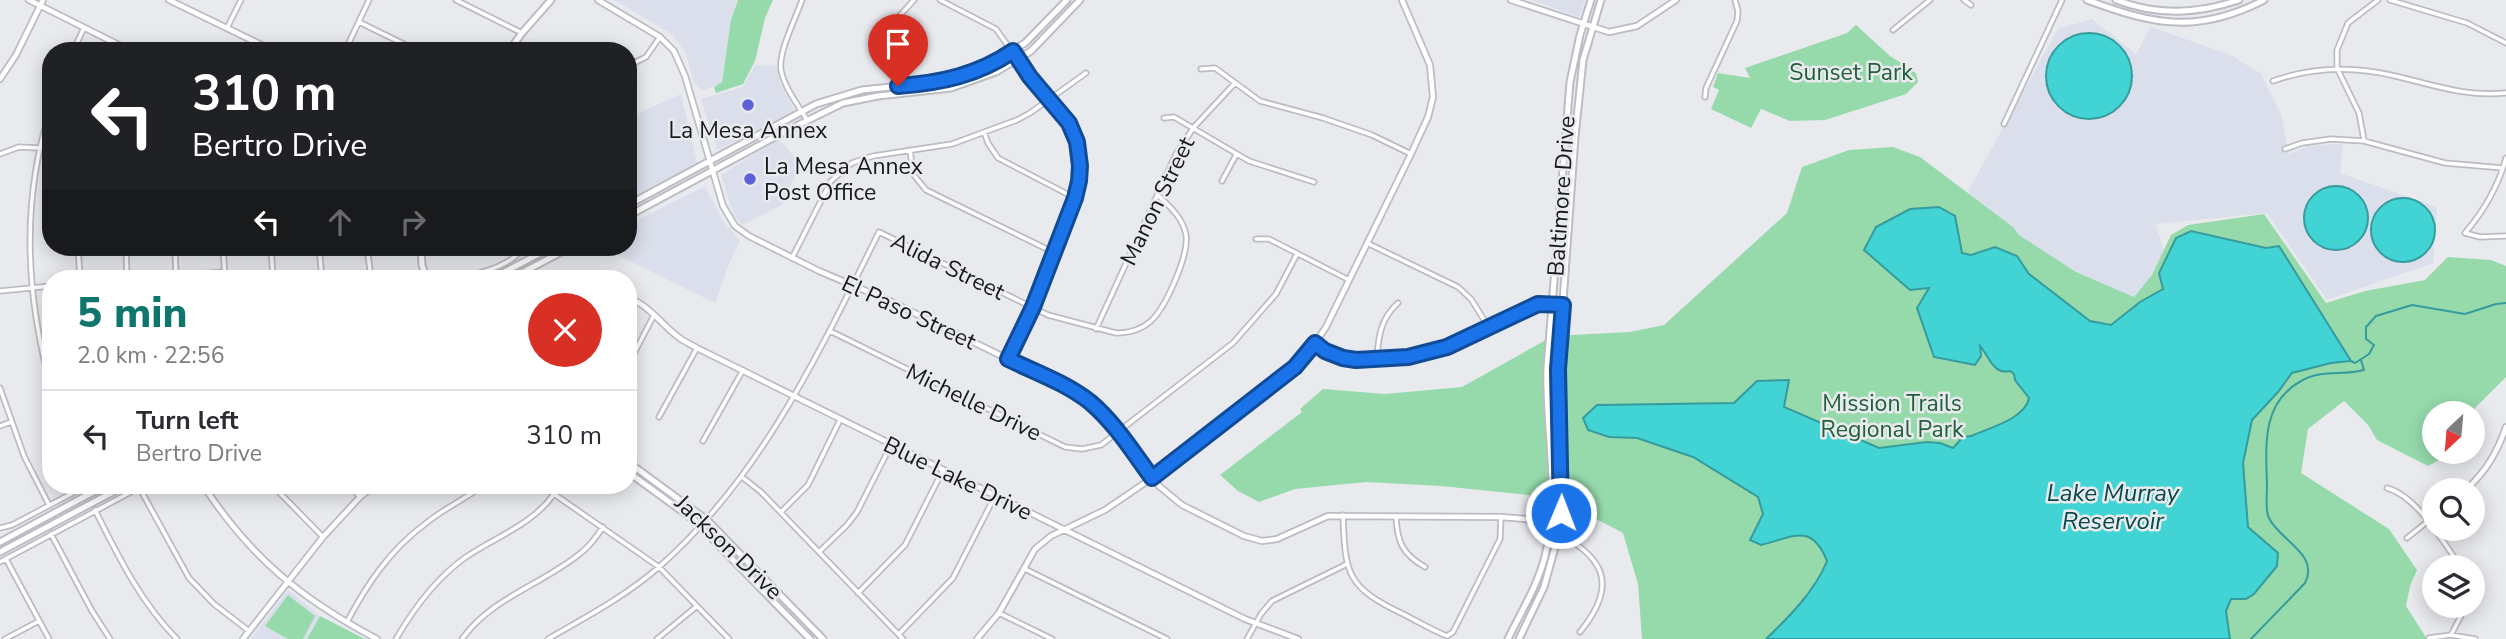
<!DOCTYPE html>
<html lang="en">
<head>
<meta charset="utf-8">
<style>
  body { margin:0; font-family:"Nunito Sans",sans-serif; background:#f7f7f7; color:#2b2b33; height:100vh; display:flex; flex-direction:column; font-size:26px; white-space:nowrap }
  * { box-sizing:border-box; margin:0 }
  p { font-size:23px; color:#7c7c81 }
  .icon { flex:none; width:38px; height:38px; fill:none; stroke:currentColor; stroke-width:2; stroke-linecap:round; stroke-linejoin:round }
  .map { position:relative; flex:1; overflow:hidden }
  .drawer { position:absolute; left:42px; top:270px; width:595px; height:224px; display:flex; flex-direction:column; background:#fff; border-radius:28px; box-shadow:0 4px 18px #0003 }
  .drawer>* { flex:none }
  .guide { position:absolute; left:42px; top:42px; width:595px; height:214px; border-radius:28px; box-shadow:0 4px 18px #0003; background:#202124; color:#fff; overflow:hidden }
  .needle { width:46px; rotate:206deg }
  .buttons { position:absolute; left:2422px; top:401px; display:grid; gap:14px }
  .buttons a { display:grid; place-items:center; width:63px; height:63px; border-radius:50%; background:#fff; box-shadow:0 4px 18px #0003; font-size:35px }
  .pin { position:absolute; display:grid; place-items:center; width:60px; height:60px; color:#fff; margin:-72px -30px; border-radius:50% 50% 50% 0; rotate:-45deg; box-shadow:0 0 7px #0007 }
  .pin .icon { rotate:45deg }
  .me { position:absolute; width:77px; margin:-38px; rotate:1deg; stroke-linejoin:round; filter:drop-shadow(0 0 5px #0008) }
  .turn { display:flex; align-items:center; gap:24px; height:147px; padding:0 35px; font-size:32px }
  .turn .icon { width:91px; height:91px; stroke-width:2.5 }
  .turn b { display:block; font-size:49px; line-height:60px }
  .lanes { display:flex; align-items:center; height:66px; padding:0 35px; background:#0003; justify-content:center; gap:35px; direction:ltr }
  .lanes .off { opacity:.35 }
  .round { display:grid; place-items:center; flex:none; width:74px; height:74px; border-radius:37px; background:#f7f7f7 }
  .headline { display:flex; align-items:center; justify-content:space-between; height:119px; padding:0 35px }
  h1 { font-size:42px; font-weight:800; line-height:52px; color:#0f766e }
  ul { padding:0; list-style:none }
  li { display:flex; align-items:center; gap:21px; height:91px; padding:0 35px; border-top:2px solid #e1e1e2 }
  li div { flex:1 }
  li b { display:block; font-size:26px }
  li em { font-style:normal }
  .map>svg:first-child { display:block }
  .built { fill:#dadfeb }
  .green { fill:#96daac }
  .water { fill:#42d3d4; stroke:#359b9c; stroke-width:2 }
  .lines { fill:none; stroke-linecap:round; stroke-linejoin:round }
  .stream { stroke:#359b9c; stroke-width:2 }
  .minor-casing { stroke:#bbbdc2; stroke-width:7 }
  .tertiary-casing { stroke:#bbbdc2; stroke-width:8 }
  .secondary-casing { stroke:#bbbdc2; stroke-width:9 }
  .primary-casing { stroke:#bbbdc2; stroke-width:9 }
  .minor { stroke:#fff; stroke-width:3.5 }
  .tertiary { stroke:#fff; stroke-width:4.5 }
  .secondary { stroke:#fff; stroke-width:5 }
  .primary { stroke:#fff; stroke-width:5 }
  .route-casing { stroke:#114b97; stroke-width:18 }
  .route { stroke:#1a73e8; stroke-width:12 }
  .poi-dot { fill:#5c61d9; stroke:#e8eaee; stroke-width:2.5 }
  .labels { text-anchor:middle; stroke-width:5; stroke-linejoin:round; paint-order:stroke }
  .park-label { font-size:23px; fill:#21603b; stroke:#e8eaee }
  .poi-label { font-size:23px; fill:#18191b; stroke:#e8eaee }
  .street-label { font-size:23px; fill:#18191b; stroke:#e8eaee }
  .water-label { font-size:24px; font-style:italic; fill:#074949; stroke:#e8eaee }
</style>
</head>
<body>
<div class="map">
<svg width="2506" height="639" viewBox="0 0 2506 639">
  <rect width="100%" height="100%" fill="#e8eaee"/>
  <path class="built" d="M614 0H737L732 18 721 83 703 91 694 83 686 54 676 39 668 32Z
    M1531 0H1585L1579 17Z
    M2092 19 2136 54 2151 27 2231 55 2261 74 2281 114 2289 154 2311 145 2343 144 2340 173 2437 207 2433 263 2327 300 2267 213 2156 224 2164 252 2151 281 2129 303 2014 240 1968 191 2058 29Z
    M755 65 776 66 780 84 795 111 717 150 701 99 743 87Z
    M681 94 697 163 628 200V118Z
    M779 139 800 164 783 204 743 225 734 216 721 175Z
    M705 186 722 220 740 241 728 266 715 303 601 247H628V225Z
    M288 590 320 616 307 639H251Z"/>
  <path class="green" d="M738 0H773L765 18 755 61 743 84 716 93 714 87 722 82 731 20Z
    M1856 25 1890 56 1916 73 1918 82 1906 94 1825 120 1790 121 1761 109 1751 128 1711 109 1719 90 1713 87 1718 73 1750 78 1745 68 1847 33Z
    M1893 147 1920 157 2013 227 2019 235 2076 272 2134 297 2152 275 2171 235 2188 225 2264 214 2326 303 2365 291 2425 280 2448 257 2491 260 2506 266V377L2470 413H2434V452H2444L2439 460 2428 466 2377 440 2368 425 2344 401 2308 429 2301 473 2389 529 2417 570 2410 586 2406 606 2427 639H1642L1638 584 1623 533 1556 498 1441 486 1366 482 1295 489 1259 502 1238 491 1220 475 1302 412 1300 409 1323 389 1385 394 1462 387 1553 336 1630 332 1664 325 1787 213 1802 167 1849 150Z
    M288 595 315 616 303 639H288L265 626Z
    M320 616 365 639H307Z"/>
  <path class="water" d="M2046 76a43 43 0 1 1 86 0a43 43 0 1 1-86 0Z
    M2304 218a32 32 0 1 1 64 0a32 32 0 1 1-64 0Z
    M2371 230a32 32 0 1 1 64 0a32 32 0 1 1-64 0Z
    M1939 207 1955 216 1962 253 1971 255 1995 247 2017 256 2029 274 2090 321 2111 325 2140 302 2163 289 2159 273 2176 238 2191 231 2266 248 2279 246 2351 361 2331 363 2292 373 2278 392 2252 420 2243 463 2248 527 2278 553 2277 566 2254 594 2246 599H2231L2226 611 2230 639H1766C1789 617 1815 591 1827 561 1811 521 1791 538 1761 545L1750 540 1763 514 1758 497 1693 457 1637 438 1609 437 1588 430 1583 418 1597 405 1734 403 1757 381 1789 380 1784 407 1879 448 1927 442 1940 443 1953 448 1963 437 1971 436C1989 428 2025 419 2029 398L2015 380 2014 374 2010 371C1993 375 1989 356 1980 346L1981 356 1975 365 1934 357 1917 308 1929 288 1910 290 1864 250 1876 227 1910 209Z"/>
  <g class="lines">
    <path class="stream" d="M2351 361 2355 363 2369 354 2374 345 2366 339V327L2376 316 2412 305 2465 314 2496 304 2506 303
      M2251 639 2305 583C2320 554 2279 540 2269 518 2265 510 2267 495 2267 486 2266 446 2261 403 2301 381 2321 369 2343 376 2364 370L2361 360"/>
    <defs>
      <path id="minor" d="M456 0 522 33
        M802 0C796 18 778 52 781 70 784 87 798 105 807 120
        M940 0 996 29 1030 77 1065 117 1079 150 1080 174 1075 198 1033 307 1008 359
        M1964 0 1971 5
        M2390 0 2467 23 2506 43
        M359 22 418 51
        M892 24 914 0
        M227 28 241 0
        M1893 30 1930 0
        M73 51 84 28
        M345 51 369 0
        M628 66 646 57 660 37
        M1201 69 1215 68 1260 101 1323 118 1372 135 1411 154
        M2273 81C2312 67 2354 66 2395 76 2435 85 2464 97 2506 93
        M1705 97 1706 88 1737 21 1738 11 1735 0
        M51 108C21 199 26 296 51 387
        M1164 118 1174 117 1249 161 1314 182
        M2004 124 2062 0
        M984 132 988 143 998 158 1075 198
        M2364 140 2359 113 2337 68V50L2348 23 2378 0
        M2285 149 2302 143 2331 139 2364 141 2445 163 2503 168
        M910 150 913 174 926 190 1053 252
        M0 154 19 147 40 148
        M2506 158C2498 187 2484 211 2465 233L2480 237 2506 236
        M1222 181 1236 155
        M1256 239H1269L1349 280
        M1367 243 1458 287 1471 299 1488 326
        M78 247 80 278
        M126 247 127 278
        M175 247 176 276
        M223 247 225 278
        M271 247 273 278
        M319 247 322 278
        M367 247 371 278
        M792 258 831 181 852 163 873 156 952 144 1017 120 1030 113 1086 73
        M148 278 224 272
        M462 278C483 272 511 266 524 247
        M0 291 51 286
        M1096 329 1176 154 1194 127 1235 83
        M830 331 1065 447 1082 449 1101 445 1233 343 1276 294 1297 254
        M1315 343 1325 351 1343 358 1356 360 1408 357 1431 353 1447 347 1538 305H1563
        M1377 359C1378 337 1381 318 1398 303
        M628 365 654 315
        M0 388 24 456 49 505
        M659 417 697 348
        M0 426 11 422
        M703 441 743 370
        M742 477 761 492 903 639
        M272 485 323 537
        M349 485 360 497
        M541 485 659 567 729 639
        M139 487 189 578 214 604 249 631
        M2387 488C2417 496 2443 542 2461 567
        M95 510C118 556 141 603 177 639
        M781 512 808 485 840 420
        M1343 515C1345 575 1347 587 1403 614 1417 621 1432 630 1447 636L1453 632 1500 539 1501 517
        M1396 516C1397 541 1402 554 1425 567
        M0 528 12 525 88 485
        M1551 529C1602 555 1621 582 1580 632
        M51 534 92 611 110 639
        M2407 538 2427 522
        M819 552 847 525 857 512 891 445
        M6 559 49 639
        M0 562 144 485
        M1025 569 1167 639
        M858 593 905 545 943 470
        M999 613 1052 639
        M347 622C367 584 390 550 425 524 443 509 465 499 484 485
        M899 634 953 578 995 496
        M2451 635 2466 606
        M2429 638 2451 635 2475 639
        M5 639 39 621
        M396 639C414 608 436 578 466 557 497 536 532 525 554 494
        M462 639C492 597 544 584 582 552 591 545 597 536 603 527
        M548 639C586 617 626 596 659 567 762 476 819 353 879 232L1048 315 1116 333C1129 333 1141 330 1151 321 1166 307 1189 255 1186 235 1183 218 1170 207 1158 195
        M657 639 697 606
        M1247 639 1261 614 1272 601 1347 564"/>
      <path id="tertiary" d="M29 0 131 51
        M169 0 274 51
        M598 0 660 37 674 51 685 76 723 206 735 226 749 236 819 271 890 301 1079 394 1108 420 1159 486 1182 505 1244 536 1262 541 1277 539 1328 516 1501 517 1526 519 1550 528
        M1511 0 1609 32 1637 26 1676 0
        M0 79 16 55 43 0
        M628 298C648 304 661 324 677 336 683 341 690 344 697 348L1245 619 1298 639
        M203 485C250 557 301 599 377 639
        M2466 490C2486 471 2497 453 2506 427
        M2427 522 2434 515
        M243 639 323 537 360 497 375 485
        M977 639 999 613 1035 549 1051 536 1105 510 1152 478 1295 367 1309 352 1326 327 1411 154 1428 117 1433 97 1430 65 1402 0"/>
      <path id="secondary" d="M2087 0C2154 25 2198 34 2264 0
        M2116 0C2158 16 2197 14 2239 0
        M509 51 522 33 551 0
        M421 247 422 265 426 278
        M628 462 707 520 823 639
        M628 472 694 520 810 639
        M1508 639C1521 612 1538 585 1545 556 1561 495 1545 430 1547 368L1570 82 1580 35 1591 0
        M1519 639 1544 587 1559 533 1562 500 1558 369 1575 137 1583 60 1601 0"/>
      <path id="primary" d="M628 205 816 104 862 90 938 82 981 69 1025 43 1067 0
        M628 216 786 131 843 103 878 96 951 88 996 72 1031 51 1080 0
        M493 278 552 247
        M512 278 571 247
        M0 542 106 485
        M0 552 126 485"/>
    </defs>
    <use href="#minor" class="minor-casing"/>
    <use href="#tertiary" class="tertiary-casing"/>
    <use href="#secondary" class="secondary-casing"/>
    <use href="#primary" class="primary-casing"/>
    <use href="#minor" class="minor"/>
    <use href="#tertiary" class="tertiary"/>
    <use href="#secondary" class="secondary"/>
    <use href="#primary" class="primary"/>
  </g>
  <g class="lines">
    <defs>
      <path id="route" d="M898 86C941 83 978 75 1013 51L1030 77 1069 123 1077 142 1080 166 1079 181 1075 198 1033 307 1008 359C1035 372 1066 383 1090 402 1115 423 1133 452 1152 478L1295 367 1315 343 1325 351 1343 358 1356 360 1408 357 1447 347 1538 304 1563 305 1558 369 1561 513"/>
    </defs>
    <use href="#route" class="route-casing"/>
    <use href="#route" class="route"/>
  </g>
  <g class="poi-dot">
    <circle cx="748" cy="105" r="7"/>
    <circle cx="750" cy="179" r="7"/>
  </g>
  <g class="labels">
    <g class="park-label">
      <text x="1851" y="80">Sunset Park</text>
      <text x="1892" y="411">Mission Trails<tspan x="1892" dy="26">Regional Park</tspan></text>
    </g>
    <g class="poi-label">
      <text x="748" y="138">La Mesa Annex</text>
      <text x="764" y="174" text-anchor="start">La Mesa Annex<tspan x="764" dy="26">Post Office</tspan></text>
    </g>
    <g class="street-label">
      <text transform="translate(1561 196) rotate(-86)" y="8">Baltimore Drive</text>
      <text transform="translate(1157 201) rotate(-64)" y="8">Manon Street</text>
      <text transform="translate(948 266) rotate(26)" y="8">Alida Street</text>
      <text transform="translate(909 312) rotate(25)" y="8">El Paso Street</text>
      <text transform="translate(974 402) rotate(26)" y="8">Michelle Drive</text>
      <text transform="translate(958 478) rotate(26)" y="8">Blue Lake Drive</text>
      <text transform="translate(729 547) rotate(44)" y="8">Jackson Drive</text>
    </g>
    <g class="water-label">
      <text x="2113" y="501">Lake Murray<tspan x="2113" dy="28">Reservoir</tspan></text>
    </g>
  </g>
</svg>
<div class="buttons">
<a><svg class="needle" viewBox="-14 -14 28 28"><path d="M0-13l5 13h-10z" fill="#e53935"/><path d="M0 13l5-13h-10z" fill="#7c7c81"/></svg></a>
<a><svg class="icon" aria-label="search" viewBox="0 0 24 24"><circle cx="10" cy="10" r="6"/><path d="M15 15l6 6"/></svg></a>
<a><svg class="icon" aria-label="layers" viewBox="0 0 24 24"><path d="M12 4l9 5-9 5-9-5zM3 14l9 5 9-5"/></svg></a>
</div>
<div class="pin" style="left:898px;top:86px;background:#d93025"><svg class="icon" aria-label="arrive" viewBox="0 0 24 24"><path d="M6 21V4h12l-3 4 3 4H6"/></svg></div>
<svg class="me" style="left:1561px;top:513px" viewBox="-20 -20 40 40"><circle r="17" fill="#1a73e8" stroke="#fff" stroke-width="3"/><path d="M0-11L8 9 0 5-8 9z" fill="#fff"/></svg>
<div class="guide">
<div class="turn"><svg class="icon" aria-label="left" viewBox="0 0 24 24"><path d="M17 20v-9H6M10 6l-5 5 5 5"/></svg><div><b>310 m</b>Bertro Drive</div></div>
<div class="lanes"><svg class="icon" aria-label="left" viewBox="0 0 24 24"><path d="M17 20v-9H6M10 6l-5 5 5 5"/></svg><svg class="icon off" aria-label="ahead" viewBox="0 0 24 24"><path d="M12 20V5M6 11l6-6 6 6"/></svg><svg class="icon off" aria-label="right" viewBox="0 0 24 24"><path d="M7 20v-9h11M14 6l5 5-5 5"/></svg></div>
</div>
<section class="drawer">
<div class="headline"><div><h1>5 min</h1><p>2.0 km · 22:56</p></div><a class="round" style="background:#d93025;color:#fff"><svg class="icon" aria-label="close" viewBox="0 0 24 24"><path d="M6 6l12 12M18 6L6 18"/></svg></a></div>
<ul>
<li><svg class="icon" aria-label="left" viewBox="0 0 24 24"><path d="M17 20v-9H6M10 6l-5 5 5 5"/></svg><div><b>Turn left</b><p>Bertro Drive</p></div><em>310 m</em></li>
</ul>
</section>
</div>
</body>
</html>
